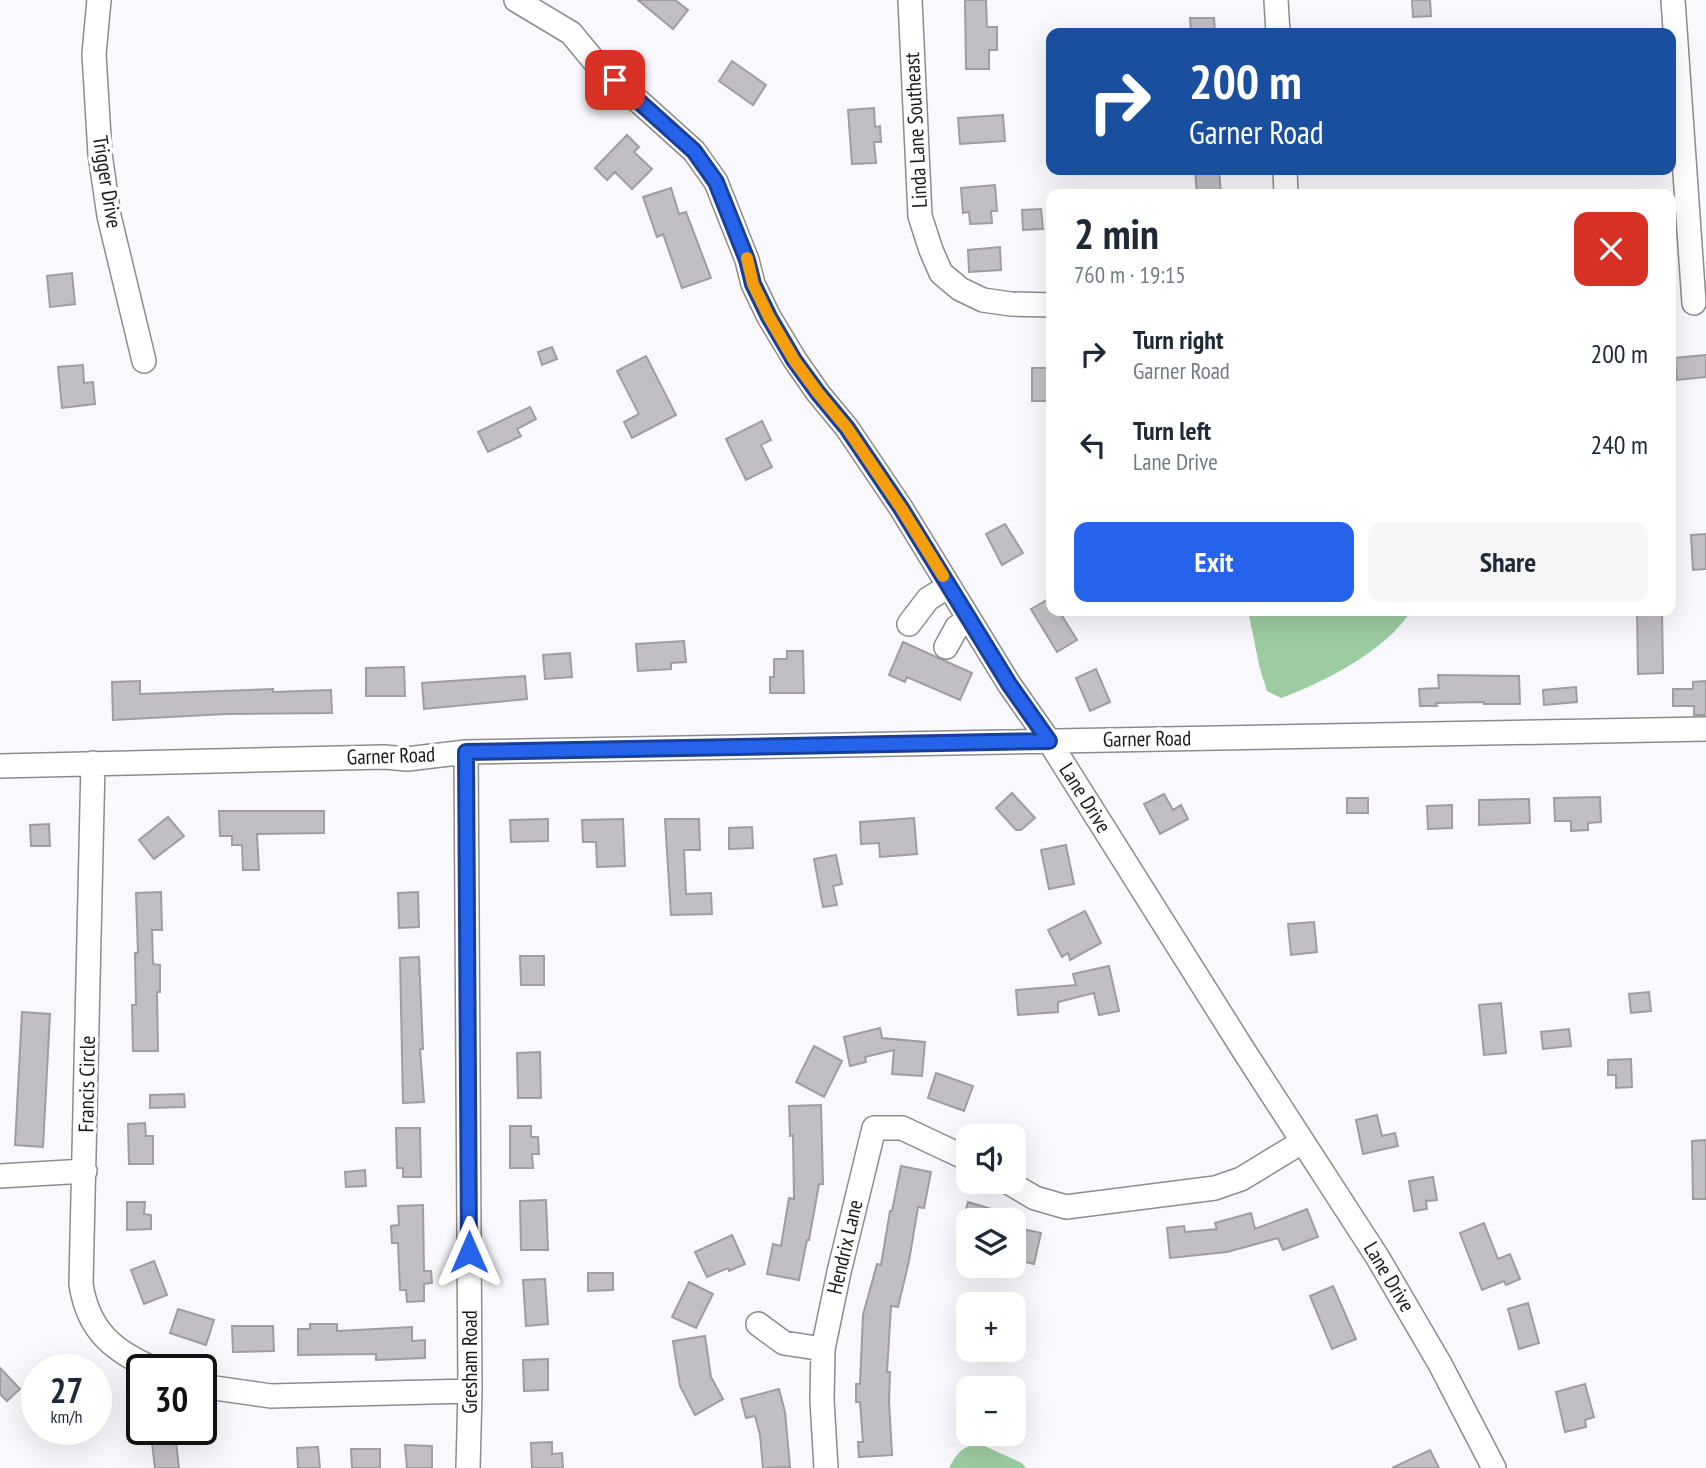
<!DOCTYPE html>
<html lang="en">
<head>
<meta charset="utf-8">
<style>
  body { margin:0; font-family:"PT Sans Narrow",sans-serif; background:#f6f6f7; color:#1f2937; height:100vh; display:flex; flex-direction:column; font-size:26px; white-space:nowrap }
  * { box-sizing:border-box; margin:0 }
  p { font-size:23px; color:#747a83 }
  .icon { flex:none; width:38px; height:38px; fill:none; stroke:currentColor; stroke-width:2; stroke-linecap:round; stroke-linejoin:round }
  .map { position:relative; flex:1; overflow:hidden }
  .side { position:absolute; left:1046px; top:189px; width:630px; height:427px; display:flex; flex-direction:column; background:#fff; border-radius:14px; box-shadow:0 7px 28px #0002 }
  .side>* { flex:none }
  .banner { position:absolute; left:1046px; top:28px; width:630px; height:147px; border-radius:14px; box-shadow:0 7px 28px #0002; background:#1a4fa0; color:#fff; overflow:hidden }
  .fabs { position:absolute; left:956px; top:1124px; display:grid; gap:14px }
  .fabs a { display:grid; place-items:center; width:70px; height:70px; border-radius:14px; background:#fff; box-shadow:0 7px 28px #0002; font-size:35px }
  .speed { position:absolute; left:21px; top:1354px; display:flex; gap:14px; font-size:35px; font-weight:700; text-align:center }
  .speed>* { display:grid; place-content:center; width:91px; height:91px; border-radius:50%; background:#fff; box-shadow:0 7px 28px #0002; line-height:1 }
  .speed small { font-size:18px; font-weight:400 }
  .speed .limit { border:4px solid #111; border-radius:10px; background:#fff; color:#111 }
  .pin { position:absolute; display:grid; place-items:center; width:60px; height:60px; color:#fff; margin:-30px; border-radius:14px; box-shadow:0 4px 10px #0006 }
  .me { position:absolute; width:77px; margin:-38px; rotate:0deg; stroke-linejoin:round; filter:drop-shadow(0 0 5px #0008) }
  .turn { display:flex; align-items:center; gap:24px; height:147px; padding:0 28px; font-size:32px }
  .turn .icon { width:91px; height:91px; stroke-width:2.5 }
  .turn b { display:block; font-size:49px; line-height:60px }
  .round { display:grid; place-items:center; flex:none; width:74px; height:74px; border-radius:14px; background:#f6f6f7 }
  .summary { display:flex; align-items:center; justify-content:space-between; height:119px; padding:0 28px }
  h1 { font-size:42px; font-weight:600; line-height:52px }
  .primary-button { display:flex; gap:14px; margin-top:auto; padding:14px 28px }
  .primary-button a { flex:1; height:80px; border-radius:14px; background:#2563eb; color:#fff; font-size:28px; font-weight:600; line-height:80px; text-align:center }
  .primary-button a+a { background:#f6f6f7; color:#1f2937 }
  ul { padding:0; list-style:none }
  li { display:flex; align-items:center; gap:21px; height:91px; padding:0 28px }
  li div { flex:1 }
  li b { display:block; font-size:26px }
  li em { font-style:normal }
  .map>svg:first-child { display:block }
  .water { fill:#9dcca3 }
  .building { fill:#c1bfc3; stroke:#9e9da0; stroke-width:2 }
  .lines { fill:none; stroke-linecap:round; stroke-linejoin:round }
  .minor-casing { stroke:#8c8b8e; stroke-width:26 }
  .minor { stroke:#fff; stroke-width:23 }
  .route-casing { stroke:#184099; stroke-width:18 }
  .route { stroke:#2563eb; stroke-width:12 }
  .slow { stroke:#f59e0b; stroke-width:12 }
  .labels { text-anchor:middle; stroke-width:7; stroke-linejoin:round; paint-order:stroke }
  .street-label { font-size:21px; fill:#1a191b; stroke:#fff }
</style>
</head>
<body>
<div class="map">
<svg width="1706" height="1468" viewBox="0 0 1706 1468">
  <rect width="100%" height="100%" fill="#f9f8fc"/>
  <path class="water" d="M1248 611H1411C1387 650 1323 683 1281 698L1267 691 1260 669Z
    M980 1444 1022 1463 1026 1468H949C956 1454 963 1445 980 1444Z"/>
  <path class="building" d="M638 0H675L688 10 673 29Z
    M965 0H986L987 27H997V50H989V69H966Z
    M1412 0H1430L1431 16 1413 17Z
    M1190 18H1214L1215 33H1191Z
    M732 61 766 85 753 105 719 81Z
    M874 108 875 127 880 126 881 142H874L876 163 852 164 848 110Z
    M1003 115 1005 141 960 144 958 118Z
    M627 135 639 147 634 152 652 169 632 189 615 172 607 180 595 168Z
    M1195 170H1219L1221 194H1197Z
    M995 185 997 211H991L992 223 970 224 969 212 963 213 961 188Z
    M671 188 679 214 686 212 711 278 682 288 663 234 657 237 643 197Z
    M1041 209 1043 229 1023 230 1022 210Z
    M1000 247 1001 270 969 272 968 250Z
    M72 273 75 304 50 307 47 276Z
    M552 347 557 359 542 365 538 352Z
    M1706 355V377L1677 380 1675 358Z
    M646 356 676 415 632 438 624 422 639 414 617 371Z
    M83 365 84 383 93 382 95 404 62 408 58 367Z
    M1032 368H1052V401H1032Z
    M530 407 536 419 517 429 521 436 488 452 478 432Z
    M762 421 771 440 761 445 772 467 746 480 726 439Z
    M1005 524 1023 553 1002 565 986 534Z
    M1706 534V569L1693 570 1691 535Z
    M1052 597V611H1059L1077 640 1057 652 1031 609Z
    M1637 611H1662L1663 673 1638 674Z
    M684 641 686 662 671 663V669L638 671 636 644Z
    M903 642 972 673 960 700 907 677 905 682 889 675Z
    M787 651H803L804 693H770V677H774V659H787Z
    M570 653 572 677 545 679 543 655Z
    M404 667 405 696H366V668Z
    M1096 669 1110 702 1090 711 1076 678Z
    M1438 675 1519 676 1520 704H1484V702L1436 703 1437 706H1420L1419 689 1439 688Z
    M525 676 527 699 424 709 422 683Z
    M140 681V694L273 689V692L331 690 332 713 226 714 113 720 112 682Z
    M1706 681V715H1694V706H1673V689H1693V682Z
    M1576 687 1577 702 1544 705 1543 690Z
    M1012 793 1035 818 1021 830H1016L996 808Z
    M1164 794 1173 810 1181 805 1188 819 1160 834 1144 804Z
    M1600 797 1601 822 1588 823V830L1571 831V821H1555L1554 798Z
    M1347 798H1368V813H1347Z
    M1529 799 1530 823 1479 825V800Z
    M1452 805V828L1428 829 1427 806Z
    M219 811H324V833L257 834 259 870H243L242 845H232V836H220Z
    M168 817 184 836 154 859 139 840Z
    M914 818 917 854 880 857 879 843 861 844 860 822Z
    M548 819V841L511 842 510 820Z
    M623 819 625 866 597 867 596 842H583L582 820Z
    M665 819H699L700 850H684L686 894 711 893 712 914 671 915Z
    M49 824 50 846H31L30 825Z
    M752 827 753 848 729 849V828Z
    M1066 845 1074 884 1049 889 1041 850Z
    M836 855 842 884 833 886 837 905 823 907 814 859Z
    M161 892 162 930H152L153 964 160 965V992H157L158 1051H133L132 1005H136L135 953H138L136 893Z
    M418 892 419 927 399 928 398 893Z
    M1085 911 1101 943 1070 960 1068 953 1062 957 1048 930Z
    M1314 922 1317 952 1291 955 1288 924Z
    M520 956H544V985H521Z
    M419 957 423 1049H420L424 1102 403 1103 400 958Z
    M1109 966 1119 1011 1099 1015 1094 993 1058 1002V1012L1018 1015 1016 990 1076 985 1073 974Z
    M1649 992 1651 1011 1631 1013 1629 994Z
    M1501 1003 1506 1053 1484 1055 1479 1005Z
    M22 1012 50 1014 43 1147 15 1145Z
    M880 1028 882 1038 925 1042 922 1076 892 1074 894 1050 865 1057 866 1062 850 1066 844 1037Z
    M1569 1029 1571 1046 1543 1049 1541 1032Z
    M814 1046 842 1061 824 1097 796 1082Z
    M540 1052 541 1098H518L517 1053Z
    M1631 1059 1632 1087 1616 1088V1075H1608V1060Z
    M936 1073 973 1086 964 1111 928 1098Z
    M184 1094 185 1107 150 1108V1095Z
    M821 1105 823 1184H819L809 1240H807L799 1280 767 1274 773 1244 781 1246 789 1198 794 1199 793 1135 790 1136 789 1106Z
    M1377 1115 1382 1136 1395 1133 1398 1146 1363 1154 1356 1120Z
    M145 1123 146 1136H153V1164H129L128 1124Z
    M510 1126H531V1137H538L539 1154H532L533 1168H510Z
    M396 1128H420L421 1177H403V1168H397Z
    M1706 1140V1199H1693L1692 1141Z
    M901 1166 931 1172 924 1208 918 1207 909 1261 898 1307 891 1306 887 1372H890L889 1401 892 1455 859 1457 858 1442H863L860 1402H856V1384H860L863 1315 877 1264 881 1265 890 1211H892Z
    M365 1170 366 1186 346 1187 345 1172Z
    M1433 1177 1437 1200 1426 1201 1427 1209 1414 1211 1409 1181Z
    M546 1200 548 1250H521L520 1201Z
    M127 1202H145L144 1214 151 1215V1229L127 1230Z
    M968 1202 1015 1216V1220H963Z
    M423 1205 424 1271H431L432 1283 424 1284V1301L407 1302 406 1290H400L398 1243H392L391 1226 399 1225 398 1206Z
    M1307 1209 1318 1237 1283 1250 1278 1238 1227 1252 1170 1258 1167 1228 1184 1226 1185 1232 1217 1229 1215 1223 1251 1213 1255 1229Z
    M1484 1223 1498 1259 1510 1254 1520 1279 1506 1285 1504 1281 1482 1290 1460 1233Z
    M1013 1227 1041 1233 1034 1264 1013 1259Z
    M732 1235 745 1264 729 1271 728 1268 707 1277 695 1252Z
    M154 1261 167 1295 144 1304 131 1270Z
    M588 1273H613V1290L588 1291Z
    M545 1279 548 1324 526 1326 523 1280Z
    M689 1282 713 1294 696 1328 672 1317Z
    M1333 1286 1356 1339 1332 1349 1310 1296Z
    M1528 1303 1539 1343 1519 1349 1508 1309Z
    M178 1309 214 1320 206 1345 170 1333Z
    M310 1324H337V1331L412 1327V1341L425 1340V1358L376 1360V1354L298 1355V1329H310Z
    M232 1326H273L274 1351 233 1352Z
    M705 1336 711 1377 723 1399 695 1415 680 1386 673 1341Z
    M548 1359V1390L524 1391 523 1360Z
    M0 1368 20 1389 7 1401 0 1394Z
    M1585 1384 1594 1417 1585 1420 1586 1427 1565 1432 1556 1392Z
    M779 1389 785 1412 790 1467 763 1468 760 1435 755 1416 746 1418 741 1399Z
    M175 1433 179 1468H155L151 1435Z
    M552 1442V1454L562 1453 563 1468H532L531 1443Z
    M405 1445 432 1446V1468H407Z
    M318 1447 320 1468H298L297 1448Z
    M351 1449H380V1468H352Z
    M1430 1450 1439 1468H1392Z"/>
  <g class="lines">
    <defs>
      <path id="minor" d="M99 0 94 54 100 154 109 216 144 361
        M516 0 571 33 595 62 694 151 716 182 747 260 753 284 769 317 795 360 818 393 847 428 901 508 1009 684 1049 741 1244 1051 1378 1258 1440 1364 1494 1468
        M910 0 920 216 931 250 941 273 960 289 983 300 1011 304 1052 305
        M1276 0 1278 33
        M1673 0 1694 303
        M1285 170 1286 194
        M909 624 928 599 949 586
        M946 647 957 627 970 621
        M466 752 470 1391 468 1468
        M93 763 81 1284C88 1331 114 1352 157 1370
        M0 766 384 757 407 759 466 752 1706 729
        M0 1176 85 1171
        M1006 1181 1035 1198 1066 1207 1215 1188 1241 1179 1302 1142
        M758 1324 784 1343 823 1349
        M201 1386 271 1396 470 1391
        M826 1468 822 1400 823 1349 839 1272 874 1128H902L968 1159"/>
    </defs>
    <use href="#minor" class="minor-casing"/>
    <use href="#minor" class="minor"/>
  </g>
  <g class="lines">
    <defs>
      <path id="route" d="M469 1252 466 752 1049 741 1009 684 901 508 847 428 818 393 794 360 769 317 753 284 747 260 716 182 694 151 615 80"/>
    </defs>
    <use href="#route" class="route-casing"/>
    <use href="#route" class="route"/>
    <path class="slow" d="M747 258 753 284 769 317 794 360 818 393 847 428 901 508 943 576"/>
  </g>
  <g class="labels">
    <g class="street-label">
      <text transform="translate(916 130) rotate(-93)" y="7">Linda Lane Southeast</text>
      <text transform="translate(107 182) rotate(81)" y="7">Trigger Drive</text>
      <text transform="translate(1147 739) rotate(-1)" y="7">Garner Road</text>
      <text transform="translate(391 756) rotate(-2)" y="7">Garner Road</text>
      <text transform="translate(1085 798) rotate(58)" y="7">Lane Drive</text>
      <text transform="translate(87 1084) rotate(-89)" y="7">Francis Circle</text>
      <text transform="translate(845 1247) rotate(-77)" y="7">Hendrix Lane</text>
      <text transform="translate(1389 1277) rotate(59)" y="7">Lane Drive</text>
      <text transform="translate(470 1362) rotate(-90)" y="7">Gresham Road</text>
    </g>
  </g>
</svg>
<div class="fabs">
<a><svg class="icon" aria-label="sound" viewBox="0 0 24 24"><path d="M4 9h4l5-4v14l-5-4H4zM17 9q2 3 0 6"/></svg></a>
<a><svg class="icon" aria-label="layers" viewBox="0 0 24 24"><path d="M12 4l9 5-9 5-9-5zM3 14l9 5 9-5"/></svg></a>
<a>+</a>
<a>−</a>
</div>
<div class="speed"><div>27<small>km/h</small></div><div class="limit">30</div></div>
<div class="pin" style="left:615px;top:80px;background:#d93025"><svg class="icon" aria-label="arrive" viewBox="0 0 24 24"><path d="M6 21V4h12l-3 4 3 4H6"/></svg></div>
<svg class="me" style="left:469px;top:1252px" viewBox="-20 -20 40 40"><path d="M0-17L14 15 0 8-14 15z" fill="#2563eb" stroke="#fff" stroke-width="4"/></svg>
<div class="banner">
<div class="turn"><svg class="icon" aria-label="right" viewBox="0 0 24 24"><path d="M7 20v-9h11M14 6l5 5-5 5"/></svg><div><b>200 m</b>Garner Road</div></div>
</div>
<section class="side">
<div class="summary"><div><h1>2 min</h1><p>760 m · 19:15</p></div><a class="round" style="background:#d93025;color:#fff"><svg class="icon" aria-label="close" viewBox="0 0 24 24"><path d="M6 6l12 12M18 6L6 18"/></svg></a></div>
<ul>
<li><svg class="icon" aria-label="right" viewBox="0 0 24 24"><path d="M7 20v-9h11M14 6l5 5-5 5"/></svg><div><b>Turn right</b><p>Garner Road</p></div><em>200 m</em></li>
<li><svg class="icon" aria-label="left" viewBox="0 0 24 24"><path d="M17 20v-9H6M10 6l-5 5 5 5"/></svg><div><b>Turn left</b><p>Lane Drive</p></div><em>240 m</em></li>
</ul>
<div class="primary-button"><a>Exit</a><a>Share</a></div>
</section>
</div>
</body>
</html>
